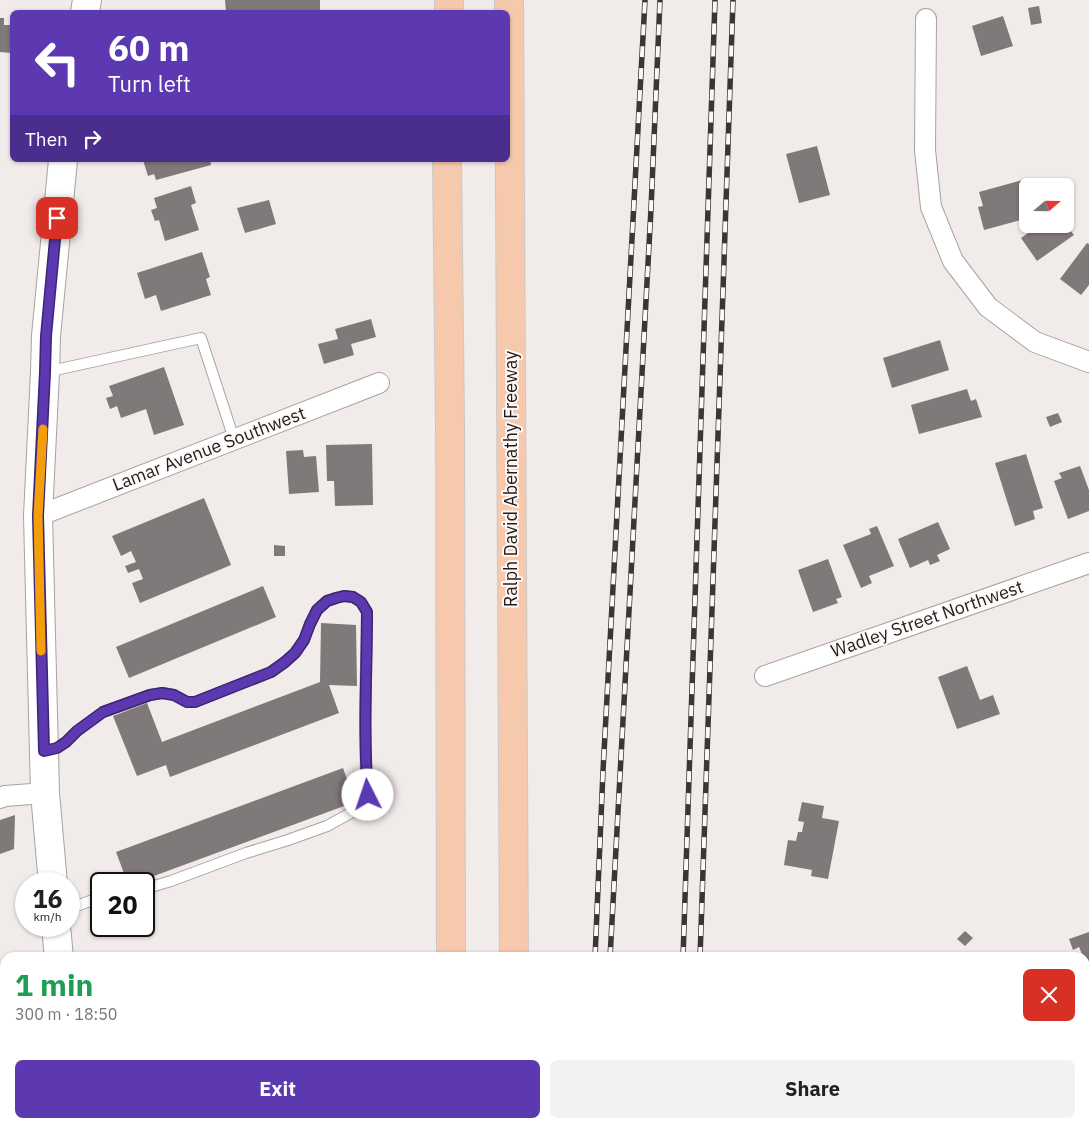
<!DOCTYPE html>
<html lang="en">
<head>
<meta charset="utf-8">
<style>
  body { margin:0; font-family:"IBM Plex Sans",sans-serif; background:#f2f2f2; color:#202124; height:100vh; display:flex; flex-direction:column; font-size:19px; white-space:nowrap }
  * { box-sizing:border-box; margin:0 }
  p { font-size:16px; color:#757577 }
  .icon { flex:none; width:28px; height:28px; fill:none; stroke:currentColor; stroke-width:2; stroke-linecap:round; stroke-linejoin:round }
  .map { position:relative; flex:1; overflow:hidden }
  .side { position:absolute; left:0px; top:952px; width:1090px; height:176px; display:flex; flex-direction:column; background:#fff; border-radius:15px 15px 0 0; box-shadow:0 1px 4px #0004 }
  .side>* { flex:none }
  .banner { position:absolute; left:10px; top:10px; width:500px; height:152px; border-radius:8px; box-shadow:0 1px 4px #0004; background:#5d39b1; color:#fff; overflow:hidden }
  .needle { width:32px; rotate:70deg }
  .tools { position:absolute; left:1019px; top:178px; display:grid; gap:10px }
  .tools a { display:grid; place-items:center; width:55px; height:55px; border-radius:8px; background:#fff; box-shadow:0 1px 4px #0004; font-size:25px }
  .speed { position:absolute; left:15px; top:872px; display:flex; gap:10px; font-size:25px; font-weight:700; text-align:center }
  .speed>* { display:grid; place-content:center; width:65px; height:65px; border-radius:50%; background:#fff; box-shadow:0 1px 4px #0004; line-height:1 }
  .speed small { font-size:12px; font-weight:400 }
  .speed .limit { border:2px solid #111; border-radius:8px; background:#fff; color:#111 }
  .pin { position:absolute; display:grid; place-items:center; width:42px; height:42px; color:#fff; margin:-21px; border-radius:10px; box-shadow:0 2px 8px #0006 }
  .me { position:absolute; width:55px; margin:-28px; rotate:356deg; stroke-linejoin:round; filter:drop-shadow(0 0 4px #0008) }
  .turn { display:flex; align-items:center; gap:18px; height:105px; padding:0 15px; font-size:22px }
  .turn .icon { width:65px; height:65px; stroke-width:2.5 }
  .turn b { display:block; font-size:35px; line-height:42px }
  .then { display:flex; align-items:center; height:48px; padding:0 15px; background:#0003; gap:10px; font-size:19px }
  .round { display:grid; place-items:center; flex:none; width:52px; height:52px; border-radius:8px; background:#f2f2f2 }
  .summary { display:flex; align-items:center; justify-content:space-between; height:85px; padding:0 15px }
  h1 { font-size:30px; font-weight:700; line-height:38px; color:#1e9e55 }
  .button { display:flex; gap:10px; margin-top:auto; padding:10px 15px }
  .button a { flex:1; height:58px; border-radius:8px; background:#5d39b1; color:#fff; font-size:20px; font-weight:700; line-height:58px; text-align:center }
  .button a+a { background:#f2f2f2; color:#202124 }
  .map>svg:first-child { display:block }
  .building { fill:#7f7979 }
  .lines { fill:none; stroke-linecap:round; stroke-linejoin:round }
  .lane-casing { stroke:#a8a2a0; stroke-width:12 }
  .street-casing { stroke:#a8a2a0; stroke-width:22 }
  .secondary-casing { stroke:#a8a2a0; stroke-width:30 }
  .highway-casing { stroke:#c9c9c9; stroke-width:30 }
  .lane { stroke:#fff; stroke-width:10 }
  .street { stroke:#fff; stroke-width:20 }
  .secondary { stroke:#fff; stroke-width:28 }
  .highway { stroke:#f6c9ac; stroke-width:28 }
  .rail-casing { stroke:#383636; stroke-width:5.5 }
  .rail { stroke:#fff8f7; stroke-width:4; stroke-dasharray:11; stroke-linecap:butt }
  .route-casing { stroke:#3c2573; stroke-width:12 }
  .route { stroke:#5d39b1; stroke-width:9 }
  .slow { stroke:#f59e0b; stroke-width:9 }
  .labels { text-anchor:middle; stroke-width:4; stroke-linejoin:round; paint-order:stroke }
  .street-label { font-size:18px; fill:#1e1c1c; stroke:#fff8f7 }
</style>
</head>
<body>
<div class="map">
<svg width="1089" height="1128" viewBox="0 0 1089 1128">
  <rect width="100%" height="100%" fill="#f1ebea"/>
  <path class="building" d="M225 0H320V12H226Z
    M1039 6 1042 23 1031 25 1028 8Z
    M1003 16 1013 46 981 56 972 26Z
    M0 18H4V25H12V53L0 52Z
    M817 146 830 195 799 203 786 154Z
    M143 160H210L211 165 156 180 154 174 148 176Z
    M1026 179 1028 186V218L984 230 978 207 983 206 979 192Z
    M191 186 196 203 191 205 199 230 165 241 159 220 155 221 151 210 157 208 154 198Z
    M269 200 276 224 245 233 237 208Z
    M1041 224H1065L1074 235 1037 261 1021 238Z
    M1087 243 1089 244V285L1081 295 1060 279Z
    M202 252 210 277 206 279 211 295 161 311 156 295 145 299 137 273Z
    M371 319 376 337 351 344 354 355 324 364 318 344 338 339 335 329Z
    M940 340 949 370 892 388 883 358Z
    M164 367 184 425 154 435 146 409 121 418 117 406 110 409 106 398 113 396 109 386Z
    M967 389 971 401 976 399 982 417 919 434 911 405Z
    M1058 413 1062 422 1050 427 1046 417Z
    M372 444 373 505 335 506 334 481H327L326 445Z
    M303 450 304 457 316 456 319 492 289 494 286 451Z
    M1026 454 1043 508 1033 511 1035 519 1015 526 995 463Z
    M1080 466 1089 490V511L1068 519 1054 481 1062 478 1059 473Z
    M204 498 231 565 140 603 132 583 143 579 139 569 128 573 125 566 136 562 131 551 121 556 112 536Z
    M938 522 950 549 937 555 940 561 930 565 928 560 910 568 898 539Z
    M877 526 894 566 869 576 872 583 861 588 843 545 871 534 869 529Z
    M274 545 285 546V556H274Z
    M828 559 842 597 836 599 838 603 813 612 798 570Z
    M263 586 276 617 129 678 116 647Z
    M321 623 356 625 357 686 329 685 339 713 170 777 166 765 137 776 113 716 147 703 162 742 320 682Z
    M967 666 980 700 993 695 1000 714 957 729 938 677Z
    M343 768 355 802 132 884H128L116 852Z
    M802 802 824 806 822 818 839 821 828 879 811 876 812 870 784 865 788 840 796 841 798 832H802L804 822 798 821Z
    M15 815 14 849 0 854V820Z
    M965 931 973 938 965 946 957 939Z
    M1089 932V986L1085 988V958H1074L1082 954 1079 947 1073 950 1069 939Z
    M0 1003 5 1017V1029L0 1030Z
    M5 1055V1102L3 1098 0 1099V1057Z"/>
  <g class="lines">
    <defs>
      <path id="lane" d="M46 372 201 338 234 439
        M46 751 57 747 66 742 77 731 103 712 150 695 163 693 174 695 187 702H195L271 672 285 662 295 653 304 640 310 624 317 610 327 601 336 598 344 596 353 597 361 602 367 612 365 717 366 776 368 795 360 808 327 826 288 840 246 853 171 881 144 889
        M69 909 95 899 101 898"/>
      <path id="street" d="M926 19 925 150 931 207 953 261 988 307 1035 342 1089 362
        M38 516 379 383
        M765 676 1089 563
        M0 798 5 796 45 793"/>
      <path id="secondary" d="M85 12 87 0
        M53 884 45 793 38 516 45 372 46 336 63 160
        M56 926 59 958
        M73 1124V1128"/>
      <path id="highway" d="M509 0 514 958
        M449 12V0
        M447 160 450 423 451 958
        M451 1124V1128
        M515 1124V1128"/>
    </defs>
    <use href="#lane" class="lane-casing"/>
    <use href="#street" class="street-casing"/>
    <use href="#secondary" class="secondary-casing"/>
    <use href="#highway" class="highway-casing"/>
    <use href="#lane" class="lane"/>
    <use href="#street" class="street"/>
    <use href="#secondary" class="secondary"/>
    <use href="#highway" class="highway"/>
    <defs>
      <path id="rail" d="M595 958 603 771 645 0
        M610 958 651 209 660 0
        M683 958 715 0
        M700 958 733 0
        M586 1128 587 1124
        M601 1128V1124
        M677 1128 678 1124
        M694 1128V1124"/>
    </defs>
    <use href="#rail" class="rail-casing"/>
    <use href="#rail" class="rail"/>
  </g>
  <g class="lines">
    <defs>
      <path id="route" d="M57 218 46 336 45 372 38 516 44 751 57 748 66 742 77 731 103 712 150 695 162 693 174 695 187 702H195L271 672 285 662 295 653 304 640 310 624 317 610 327 601 336 598 344 596 353 597 361 602 367 612C367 673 363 734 368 795"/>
    </defs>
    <use href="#route" class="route-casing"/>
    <use href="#route" class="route"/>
    <path class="slow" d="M41 651 38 516 43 429"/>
  </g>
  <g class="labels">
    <g class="street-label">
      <text transform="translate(209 449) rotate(-21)" y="6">Lamar Avenue Southwest</text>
      <text transform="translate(511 479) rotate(-90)" y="6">Ralph David Abernathy Freeway</text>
      <text transform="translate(927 619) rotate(-19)" y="6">Wadley Street Northwest</text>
    </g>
  </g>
</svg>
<div class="tools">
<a><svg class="needle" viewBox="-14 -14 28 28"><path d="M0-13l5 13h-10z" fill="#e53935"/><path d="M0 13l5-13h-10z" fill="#757577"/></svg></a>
</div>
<div class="speed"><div>16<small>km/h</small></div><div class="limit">20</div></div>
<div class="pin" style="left:57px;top:218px;background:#d93025"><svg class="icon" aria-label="arrive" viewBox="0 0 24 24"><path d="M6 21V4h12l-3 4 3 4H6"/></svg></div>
<svg class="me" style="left:368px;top:795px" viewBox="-20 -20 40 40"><circle r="19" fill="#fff"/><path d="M0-13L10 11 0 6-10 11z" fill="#5d39b1"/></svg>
<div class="banner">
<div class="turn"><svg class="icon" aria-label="left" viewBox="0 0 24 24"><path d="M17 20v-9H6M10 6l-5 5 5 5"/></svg><div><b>60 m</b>Turn left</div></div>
<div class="then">Then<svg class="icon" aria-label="right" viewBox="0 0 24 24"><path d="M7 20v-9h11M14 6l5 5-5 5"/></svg></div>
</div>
<section class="side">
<div class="summary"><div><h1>1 min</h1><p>300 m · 18:50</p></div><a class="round" style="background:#d93025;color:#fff"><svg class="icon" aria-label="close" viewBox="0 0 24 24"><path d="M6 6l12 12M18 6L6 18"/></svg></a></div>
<div class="button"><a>Exit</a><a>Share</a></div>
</section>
</div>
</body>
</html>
